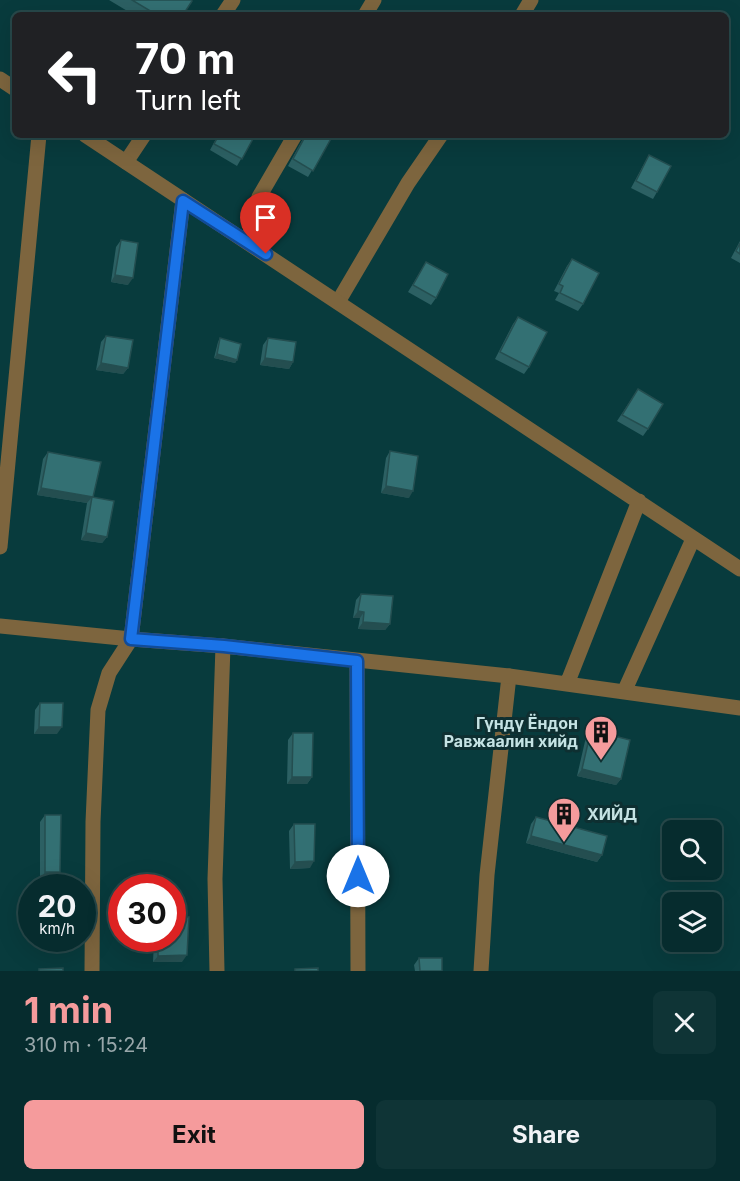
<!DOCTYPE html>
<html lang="en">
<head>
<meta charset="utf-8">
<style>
  body { margin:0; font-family:Inter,sans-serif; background:#0f3436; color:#f1f3f6; height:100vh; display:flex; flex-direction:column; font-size:22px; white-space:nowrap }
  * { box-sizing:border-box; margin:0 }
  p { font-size:20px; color:#98a7aa }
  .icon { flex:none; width:33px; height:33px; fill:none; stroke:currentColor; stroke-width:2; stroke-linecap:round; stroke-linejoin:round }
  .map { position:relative; height:971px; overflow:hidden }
  .drawer { display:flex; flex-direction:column; background:#062c2e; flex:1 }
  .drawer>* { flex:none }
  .banner { position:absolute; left:12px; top:12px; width:717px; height:126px; border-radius:9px; box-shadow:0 6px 24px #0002,0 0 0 2px #27484a; background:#202124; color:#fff; overflow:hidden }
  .tools { position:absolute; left:662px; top:820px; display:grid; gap:12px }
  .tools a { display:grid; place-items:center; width:60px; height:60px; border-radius:9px; background:#062c2e; box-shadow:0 6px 24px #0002,0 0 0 2px #27484a; font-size:30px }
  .speed { position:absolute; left:18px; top:874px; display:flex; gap:12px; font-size:30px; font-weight:700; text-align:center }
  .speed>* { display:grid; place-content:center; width:78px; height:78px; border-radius:50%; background:#062c2e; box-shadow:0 6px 24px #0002,0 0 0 2px #27484a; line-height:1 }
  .speed small { font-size:15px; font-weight:400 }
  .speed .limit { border:9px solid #d22; background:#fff; color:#111 }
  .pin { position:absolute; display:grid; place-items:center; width:51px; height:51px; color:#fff; margin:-62px -26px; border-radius:50% 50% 50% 0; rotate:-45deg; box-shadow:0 0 6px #0007 }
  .pin .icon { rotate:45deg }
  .me { position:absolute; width:66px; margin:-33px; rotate:0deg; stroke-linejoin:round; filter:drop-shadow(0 0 4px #0008) }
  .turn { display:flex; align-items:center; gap:21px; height:126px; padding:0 24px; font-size:27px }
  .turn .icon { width:78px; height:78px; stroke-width:2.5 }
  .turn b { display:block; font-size:42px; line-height:51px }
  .round { display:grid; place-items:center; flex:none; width:63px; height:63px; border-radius:9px; background:#0f3436 }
  .summary { display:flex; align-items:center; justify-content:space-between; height:102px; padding:0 24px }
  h1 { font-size:36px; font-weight:700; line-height:45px; color:#f59b9c }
  .action { display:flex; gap:12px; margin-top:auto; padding:12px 24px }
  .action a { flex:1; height:69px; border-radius:9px; background:#f59b9c; color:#111; font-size:24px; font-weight:700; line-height:69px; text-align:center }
  .action a+a { background:#0f3436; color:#f1f3f6 }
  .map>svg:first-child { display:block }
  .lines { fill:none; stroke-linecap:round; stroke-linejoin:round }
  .minor { stroke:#7d653e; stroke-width:15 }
  .tertiary { stroke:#7d653e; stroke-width:15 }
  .wall { fill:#2c6063 }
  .shaded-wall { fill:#244e50 }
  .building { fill:#337073; stroke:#244e50; stroke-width:1.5 }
  .route-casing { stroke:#114b97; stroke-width:15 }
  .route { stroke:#1a73e8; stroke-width:10 }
  .labels { text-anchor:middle; stroke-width:6; stroke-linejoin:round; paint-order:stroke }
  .poi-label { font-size:16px; font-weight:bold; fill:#c5e3e4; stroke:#0e2f31; text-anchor:end }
</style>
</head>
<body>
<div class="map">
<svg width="740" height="971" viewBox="0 0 740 971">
  <rect width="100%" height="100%" fill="#083b3d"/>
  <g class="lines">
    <path class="minor" d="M223 15 233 0
      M365 15 374 0
      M522 15 531 0
      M126 162 144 135
      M248 242 259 197 295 135
      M338 302 408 183 441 135
      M0 547 39 135
      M357 661 358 971
      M92 971 93 822 98 710 109 673 131 639 183 200
      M217 971 215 879 223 646
      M481 971 487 875 509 676"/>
    <path class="tertiary" d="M0 79 15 89
      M85 135 740 569
      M0 626 131 639 223 646 509 676 740 708
      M567 684 639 501
      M624 692 693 539"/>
  </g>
  <path class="wall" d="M109 0H191L183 15H134Z
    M218 135H255L237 166 210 150Z
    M305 135H333L308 177 288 166Z
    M649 155 657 192 653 199 631 188 645 162Z
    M121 240 128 285 111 282 116 247Z
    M740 241V263L731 258Z
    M572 259 583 304 578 311 555 300 559 293 554 291 567 266Z
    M426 262 436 298 431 305 408 292Z
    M518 317 529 367 524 374 495 359 513 324Z
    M106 336 128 368 123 374 96 370 101 342Z
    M220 338 237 360 235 363 214 358 218 342Z
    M268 338 293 362 289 369 260 365 263 345Z
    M638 389 648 429 643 436 617 421Z
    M390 451 409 498 381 493 386 458Z
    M48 452 93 497 107 537 102 543 81 540 87 503 37 495 43 459Z
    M361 594 390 624 385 630 358 629 360 618H353L356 600Z
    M40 703 57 734H34L35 710Z
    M591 730 621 779 616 785 577 776 586 737Z
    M293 733 312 777 307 784H287L288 740Z
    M45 815 60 872 55 879H40V822Z
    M536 817 602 855 597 862 526 843 531 824Z
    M294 824 310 868 290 869 289 831Z
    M32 895V922H29V898Z
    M154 939H172L182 962H153Z
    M419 958 442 971H415L414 965Z"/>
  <path class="shaded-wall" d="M115 275 133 278 128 285 111 282Z
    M217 354 237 360 235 363 214 358Z
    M265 358 293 362 289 369 260 365Z
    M101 363 128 368 123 374 96 370Z
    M386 486 413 491 409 498 381 493Z
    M41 488 93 497H92L87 503 37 495Z
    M86 533 107 537 102 543 81 540Z
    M358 611 364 612 360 618H353Z
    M363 622 390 624 385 630 358 629Z
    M39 727H62L57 734H34Z
    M582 769 621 779 616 785 577 776Z
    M292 777H312L307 784H287Z
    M531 836 602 855 597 862 526 843Z
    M314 861 310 868 290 869 295 862Z
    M45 872H60L55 879H40Z
    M187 955 182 962H153L158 956Z"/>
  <path class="building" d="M132 0H191L192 1 183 15H157Z
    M219 135H255L242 159 214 144Z
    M306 135H333L313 171 293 159Z
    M649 155 671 166 657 192 636 181Z
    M121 240 138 243 133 278 115 275Z
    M740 243V254L736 251Z
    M572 259 599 273 583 304 560 293 563 286 559 284Z
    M426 262 448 274 436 298 413 285Z
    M518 317 547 332 529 367 500 352Z
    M106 336 133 340 128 368 101 363Z
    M220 338 241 344 237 360 217 354Z
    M268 338 296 342 293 362 265 358Z
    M638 389 663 404 648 429 622 415Z
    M390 451 418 456 413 491 386 486Z
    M48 452 101 462 93 497 41 488Z
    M92 497 114 501 107 537 86 533Z
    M361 594 393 596 390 624 363 622 364 612 358 611Z
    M40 703H63L62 727H39Z
    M591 730 630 740 621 779 582 769Z
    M293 733H313L312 777H292Z
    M45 815H61L60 872H45Z
    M536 817 607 836 602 855 531 836Z
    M294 824H315L314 861 295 862Z
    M172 917H189L187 955 158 956V939H172Z
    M419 958H442V971H420Z
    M63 968V971H39V969Z
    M318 968V971H295V969Z"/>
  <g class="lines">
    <defs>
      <path id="route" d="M266 254 183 201 131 639 224 646 357 661 358 876"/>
    </defs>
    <use href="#route" class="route-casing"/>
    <use href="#route" class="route"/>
  </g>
  <defs>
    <symbol id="building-pin" viewBox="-11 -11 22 30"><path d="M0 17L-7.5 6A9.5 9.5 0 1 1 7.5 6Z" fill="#f59b9c" stroke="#0e2f31"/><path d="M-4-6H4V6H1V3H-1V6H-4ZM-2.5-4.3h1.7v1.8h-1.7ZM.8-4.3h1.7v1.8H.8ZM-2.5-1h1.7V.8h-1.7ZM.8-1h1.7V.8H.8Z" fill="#111"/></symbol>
  </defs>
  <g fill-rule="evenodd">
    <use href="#building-pin" x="582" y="713" width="38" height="52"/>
    <use href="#building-pin" x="545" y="795" width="38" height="52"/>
  </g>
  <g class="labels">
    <g class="poi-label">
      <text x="578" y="729">Гүндү Ёндон<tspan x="578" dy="18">Равжаалин хийд</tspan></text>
      <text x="587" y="820" text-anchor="start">ХИЙД</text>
    </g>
  </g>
</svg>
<div class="tools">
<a><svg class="icon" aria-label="search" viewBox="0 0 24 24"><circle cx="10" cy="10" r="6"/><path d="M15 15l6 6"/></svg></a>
<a><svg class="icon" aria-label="layers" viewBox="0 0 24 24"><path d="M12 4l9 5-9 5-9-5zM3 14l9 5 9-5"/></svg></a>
</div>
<div class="speed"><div>20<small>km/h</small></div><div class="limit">30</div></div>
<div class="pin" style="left:266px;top:254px;background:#d93025"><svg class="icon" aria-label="arrive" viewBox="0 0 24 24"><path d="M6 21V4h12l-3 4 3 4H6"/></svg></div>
<svg class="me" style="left:358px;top:876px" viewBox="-20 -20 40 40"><circle r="19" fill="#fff"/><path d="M0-13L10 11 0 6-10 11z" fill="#1a73e8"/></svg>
<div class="banner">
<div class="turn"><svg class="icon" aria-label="left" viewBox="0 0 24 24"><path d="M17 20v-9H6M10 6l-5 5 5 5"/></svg><div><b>70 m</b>Turn left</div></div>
</div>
</div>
<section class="drawer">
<div class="summary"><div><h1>1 min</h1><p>310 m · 15:24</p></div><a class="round"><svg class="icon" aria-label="close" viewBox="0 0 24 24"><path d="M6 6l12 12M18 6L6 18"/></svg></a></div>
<div class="action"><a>Exit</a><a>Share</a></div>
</section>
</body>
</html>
